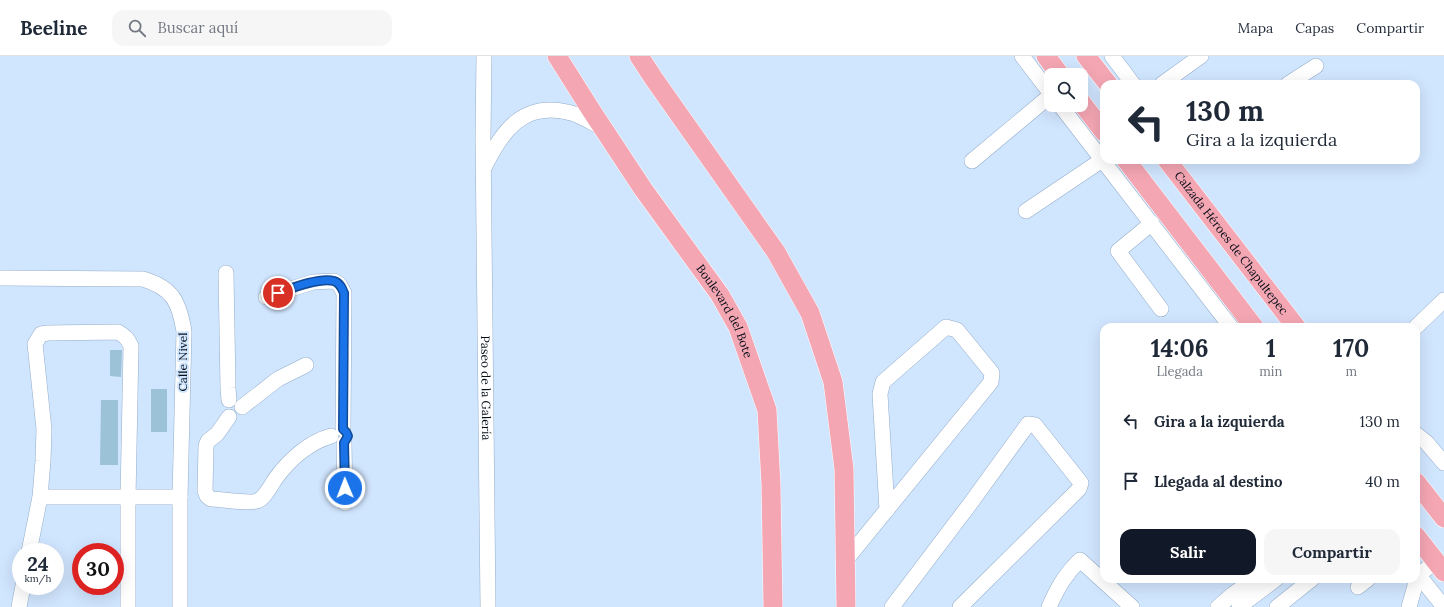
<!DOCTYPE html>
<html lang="es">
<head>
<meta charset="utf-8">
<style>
  body { margin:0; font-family:Lora,serif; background:#f6f6f7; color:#1f2937; height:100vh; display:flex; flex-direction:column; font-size:15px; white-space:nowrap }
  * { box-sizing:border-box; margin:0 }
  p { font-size:13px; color:#747a83 }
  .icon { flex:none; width:22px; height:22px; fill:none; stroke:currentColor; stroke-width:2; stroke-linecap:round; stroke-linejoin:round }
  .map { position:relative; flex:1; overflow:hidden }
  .drawer { position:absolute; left:1100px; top:267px; width:320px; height:260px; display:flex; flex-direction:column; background:#fff; border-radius:12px; box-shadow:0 4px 16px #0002 }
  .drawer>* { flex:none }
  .banner { position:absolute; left:1100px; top:24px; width:320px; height:84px; border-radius:12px; box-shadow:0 4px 16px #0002; background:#fff; color:#1f2937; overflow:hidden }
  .tools { position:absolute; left:1044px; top:12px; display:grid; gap:8px }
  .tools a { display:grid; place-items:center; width:44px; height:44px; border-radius:8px; background:#fff; box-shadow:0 4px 16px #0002; font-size:20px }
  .speed { position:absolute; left:12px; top:487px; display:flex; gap:8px; font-size:20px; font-weight:700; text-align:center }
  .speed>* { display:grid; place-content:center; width:52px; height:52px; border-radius:50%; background:#fff; box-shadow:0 4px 16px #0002; line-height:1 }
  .speed small { font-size:10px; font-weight:400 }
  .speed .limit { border:6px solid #d22; background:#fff; color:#111 }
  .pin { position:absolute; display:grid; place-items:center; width:34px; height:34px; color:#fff; margin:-17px; border:2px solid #fff; border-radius:50%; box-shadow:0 1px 4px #0007 }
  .me { position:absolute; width:44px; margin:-22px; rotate:359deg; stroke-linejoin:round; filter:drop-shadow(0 0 3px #0008) }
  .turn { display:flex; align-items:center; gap:14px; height:84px; padding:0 20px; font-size:18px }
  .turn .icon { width:52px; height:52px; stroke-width:2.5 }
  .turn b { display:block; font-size:28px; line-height:34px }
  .eta { display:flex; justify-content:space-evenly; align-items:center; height:68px; text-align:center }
  .eta b { font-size:24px; font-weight:700; line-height:28px }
  .action { display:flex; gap:8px; margin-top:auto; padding:8px 20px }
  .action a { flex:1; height:46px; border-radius:12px; background:#111827; color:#fff; font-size:16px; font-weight:700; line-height:46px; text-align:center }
  .action a+a { background:#f6f6f7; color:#1f2937 }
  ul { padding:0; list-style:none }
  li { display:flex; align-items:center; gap:12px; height:60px; padding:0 20px }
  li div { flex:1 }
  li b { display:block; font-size:15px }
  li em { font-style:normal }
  header { display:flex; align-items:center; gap:24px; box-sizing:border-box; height:56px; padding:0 20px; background:#fff; border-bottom:1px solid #e0e1e3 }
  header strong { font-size:19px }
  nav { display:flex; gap:22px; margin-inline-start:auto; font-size:14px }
  .search { width:280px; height:36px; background:#f6f6f7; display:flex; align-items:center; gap:10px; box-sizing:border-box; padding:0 14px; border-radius:12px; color:#747a83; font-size:15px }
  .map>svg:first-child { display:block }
  .building { fill:#9bc2d7 }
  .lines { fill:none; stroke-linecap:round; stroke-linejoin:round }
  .minor-casing { stroke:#94adca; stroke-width:16 }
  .major-casing { stroke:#fff; stroke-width:20 }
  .minor { stroke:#fff; stroke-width:15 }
  .major { stroke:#f4a6b3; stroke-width:19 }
  .route-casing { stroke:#114b97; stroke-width:10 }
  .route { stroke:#1a73e8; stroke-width:7 }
  .labels { text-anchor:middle; stroke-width:4; stroke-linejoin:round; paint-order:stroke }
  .street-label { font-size:12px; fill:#040c16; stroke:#d0e5fe }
</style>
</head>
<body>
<header>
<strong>Beeline</strong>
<div class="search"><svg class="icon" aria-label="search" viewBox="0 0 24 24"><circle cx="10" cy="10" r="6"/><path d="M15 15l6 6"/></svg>Buscar aquí</div>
<nav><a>Mapa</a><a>Capas</a><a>Compartir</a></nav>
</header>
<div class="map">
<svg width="1444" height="551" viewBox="0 0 1444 551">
  <rect width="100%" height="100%" fill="#d0e5fe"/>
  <path class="building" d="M110 294H122L121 321 110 320Z
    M151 333H167V376H151Z
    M101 344H118V409H100Z"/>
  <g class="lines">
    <defs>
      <g id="minor">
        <path id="s1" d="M484 0 483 82 488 551"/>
        <path d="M1022 0 1051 38"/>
        <path d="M1112 0 1133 28"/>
        <path d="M1162 28 1201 0"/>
        <path d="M1288 28 1316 10"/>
        <path d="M1060 49 1231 271"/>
        <path d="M972 105 1051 39"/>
        <path d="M485 110C502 75 523 46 567 56 580 58 592 67 604 73"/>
        <path d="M1026 155 1102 104"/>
        <path d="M1152 167 1118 195 1161 253"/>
        <path d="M226 217 228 332 229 344"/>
        <path d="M0 222 143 223C173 232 179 246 184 275L180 441V551"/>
        <path d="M266 241 313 226 334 225 339 228 344 237 343 373"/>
        <path d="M1416 271 1444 244"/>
        <path d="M242 351 278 323 306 309"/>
        <path d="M229 361 217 378 208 385 206 390 205 435 207 440 211 443C221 443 248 448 257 445 265 442 271 429 276 422 289 404 309 386 331 380"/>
        <path d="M1416 378 1426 386 1444 407"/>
        <path d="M344 387 345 447"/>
        <path d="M40 441H180"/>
        <path d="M29 496 40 441 43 405 44 373 35 288 41 278 48 277 118 276C125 280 128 283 131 290L128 442V551"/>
        <path d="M845 505 991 326 992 317 957 274 946 271 883 326 880 338 887 454"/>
        <path d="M1416 516 1444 551"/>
        <path d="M1358 531 1368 523"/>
        <path d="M19 551 23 530"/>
        <path d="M892 551 970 448 1028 368 1035 369 1081 427 1079 433 960 551"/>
        <path d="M1049 551C1057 533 1065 518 1080 504L1132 551"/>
        <path d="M1218 551 1233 538 1254 523"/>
        <path d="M1239 551 1276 523"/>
        <path d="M1277 551 1312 523"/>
        <path d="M1409 551 1418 519 1436 506"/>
      </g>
      <g id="major">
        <path id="s2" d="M557 0 591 54 643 133 720 239 738 271 767 354 771 429 773 551"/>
        <path d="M639 0 654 23 776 196 810 257 833 326 844 413 846 551"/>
        <path d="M1046 0 1060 19"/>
        <path d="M1086 0 1108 28"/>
        <path d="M1081 46 1104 76"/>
        <path d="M1126 104 1254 271"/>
        <path id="s3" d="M1167 104 1296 271"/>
        <path d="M1416 426 1444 462"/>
        <path d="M1416 480 1444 516"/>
      </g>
    </defs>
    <use href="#minor" class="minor-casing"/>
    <use href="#major" class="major-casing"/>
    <use href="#minor" class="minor"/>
    <use href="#major" class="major"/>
  </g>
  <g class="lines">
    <defs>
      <path id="route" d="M278 237C292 232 320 221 334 225 340 227 342 232 344 237L343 373 346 376 348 380 344 387 345 432"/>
    </defs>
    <use href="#route" class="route-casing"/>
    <use href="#route" class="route"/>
  </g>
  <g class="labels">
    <g class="street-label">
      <text dy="4" stroke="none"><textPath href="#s3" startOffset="105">Calzada Héroes de Chapultepec</textPath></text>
      <text dy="4" stroke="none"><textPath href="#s2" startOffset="306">Boulevard del Bote</textPath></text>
      <text transform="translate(183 306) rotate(-90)" y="4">Calle Nivel</text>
      <text dy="4" stroke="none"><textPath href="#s1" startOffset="332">Paseo de la Galería</textPath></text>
    </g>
  </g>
</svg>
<div class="tools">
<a><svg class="icon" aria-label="search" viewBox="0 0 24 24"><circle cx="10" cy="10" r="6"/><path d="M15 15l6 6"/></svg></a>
</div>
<div class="speed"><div>24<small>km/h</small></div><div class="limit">30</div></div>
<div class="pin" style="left:278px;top:237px;background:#d93025"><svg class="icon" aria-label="arrive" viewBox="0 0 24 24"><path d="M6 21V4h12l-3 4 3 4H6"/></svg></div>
<svg class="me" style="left:345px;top:432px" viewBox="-20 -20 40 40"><circle r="17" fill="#1a73e8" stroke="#fff" stroke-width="3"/><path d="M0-11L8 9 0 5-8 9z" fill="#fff"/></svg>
<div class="banner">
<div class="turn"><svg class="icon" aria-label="left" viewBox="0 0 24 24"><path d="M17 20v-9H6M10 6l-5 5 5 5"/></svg><div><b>130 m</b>Gira a la izquierda</div></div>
</div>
<section class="drawer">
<div class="eta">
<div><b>14:06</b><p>Llegada</p></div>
<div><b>1</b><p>min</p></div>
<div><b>170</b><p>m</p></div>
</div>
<ul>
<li><svg class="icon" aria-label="left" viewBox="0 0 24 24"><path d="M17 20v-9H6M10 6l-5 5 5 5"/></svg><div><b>Gira a la izquierda</b></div><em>130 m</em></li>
<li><svg class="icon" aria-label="arrive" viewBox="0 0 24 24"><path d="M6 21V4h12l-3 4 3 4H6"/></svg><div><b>Llegada al destino</b></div><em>40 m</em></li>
</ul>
<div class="action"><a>Salir</a><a>Compartir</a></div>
</section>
</div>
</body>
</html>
